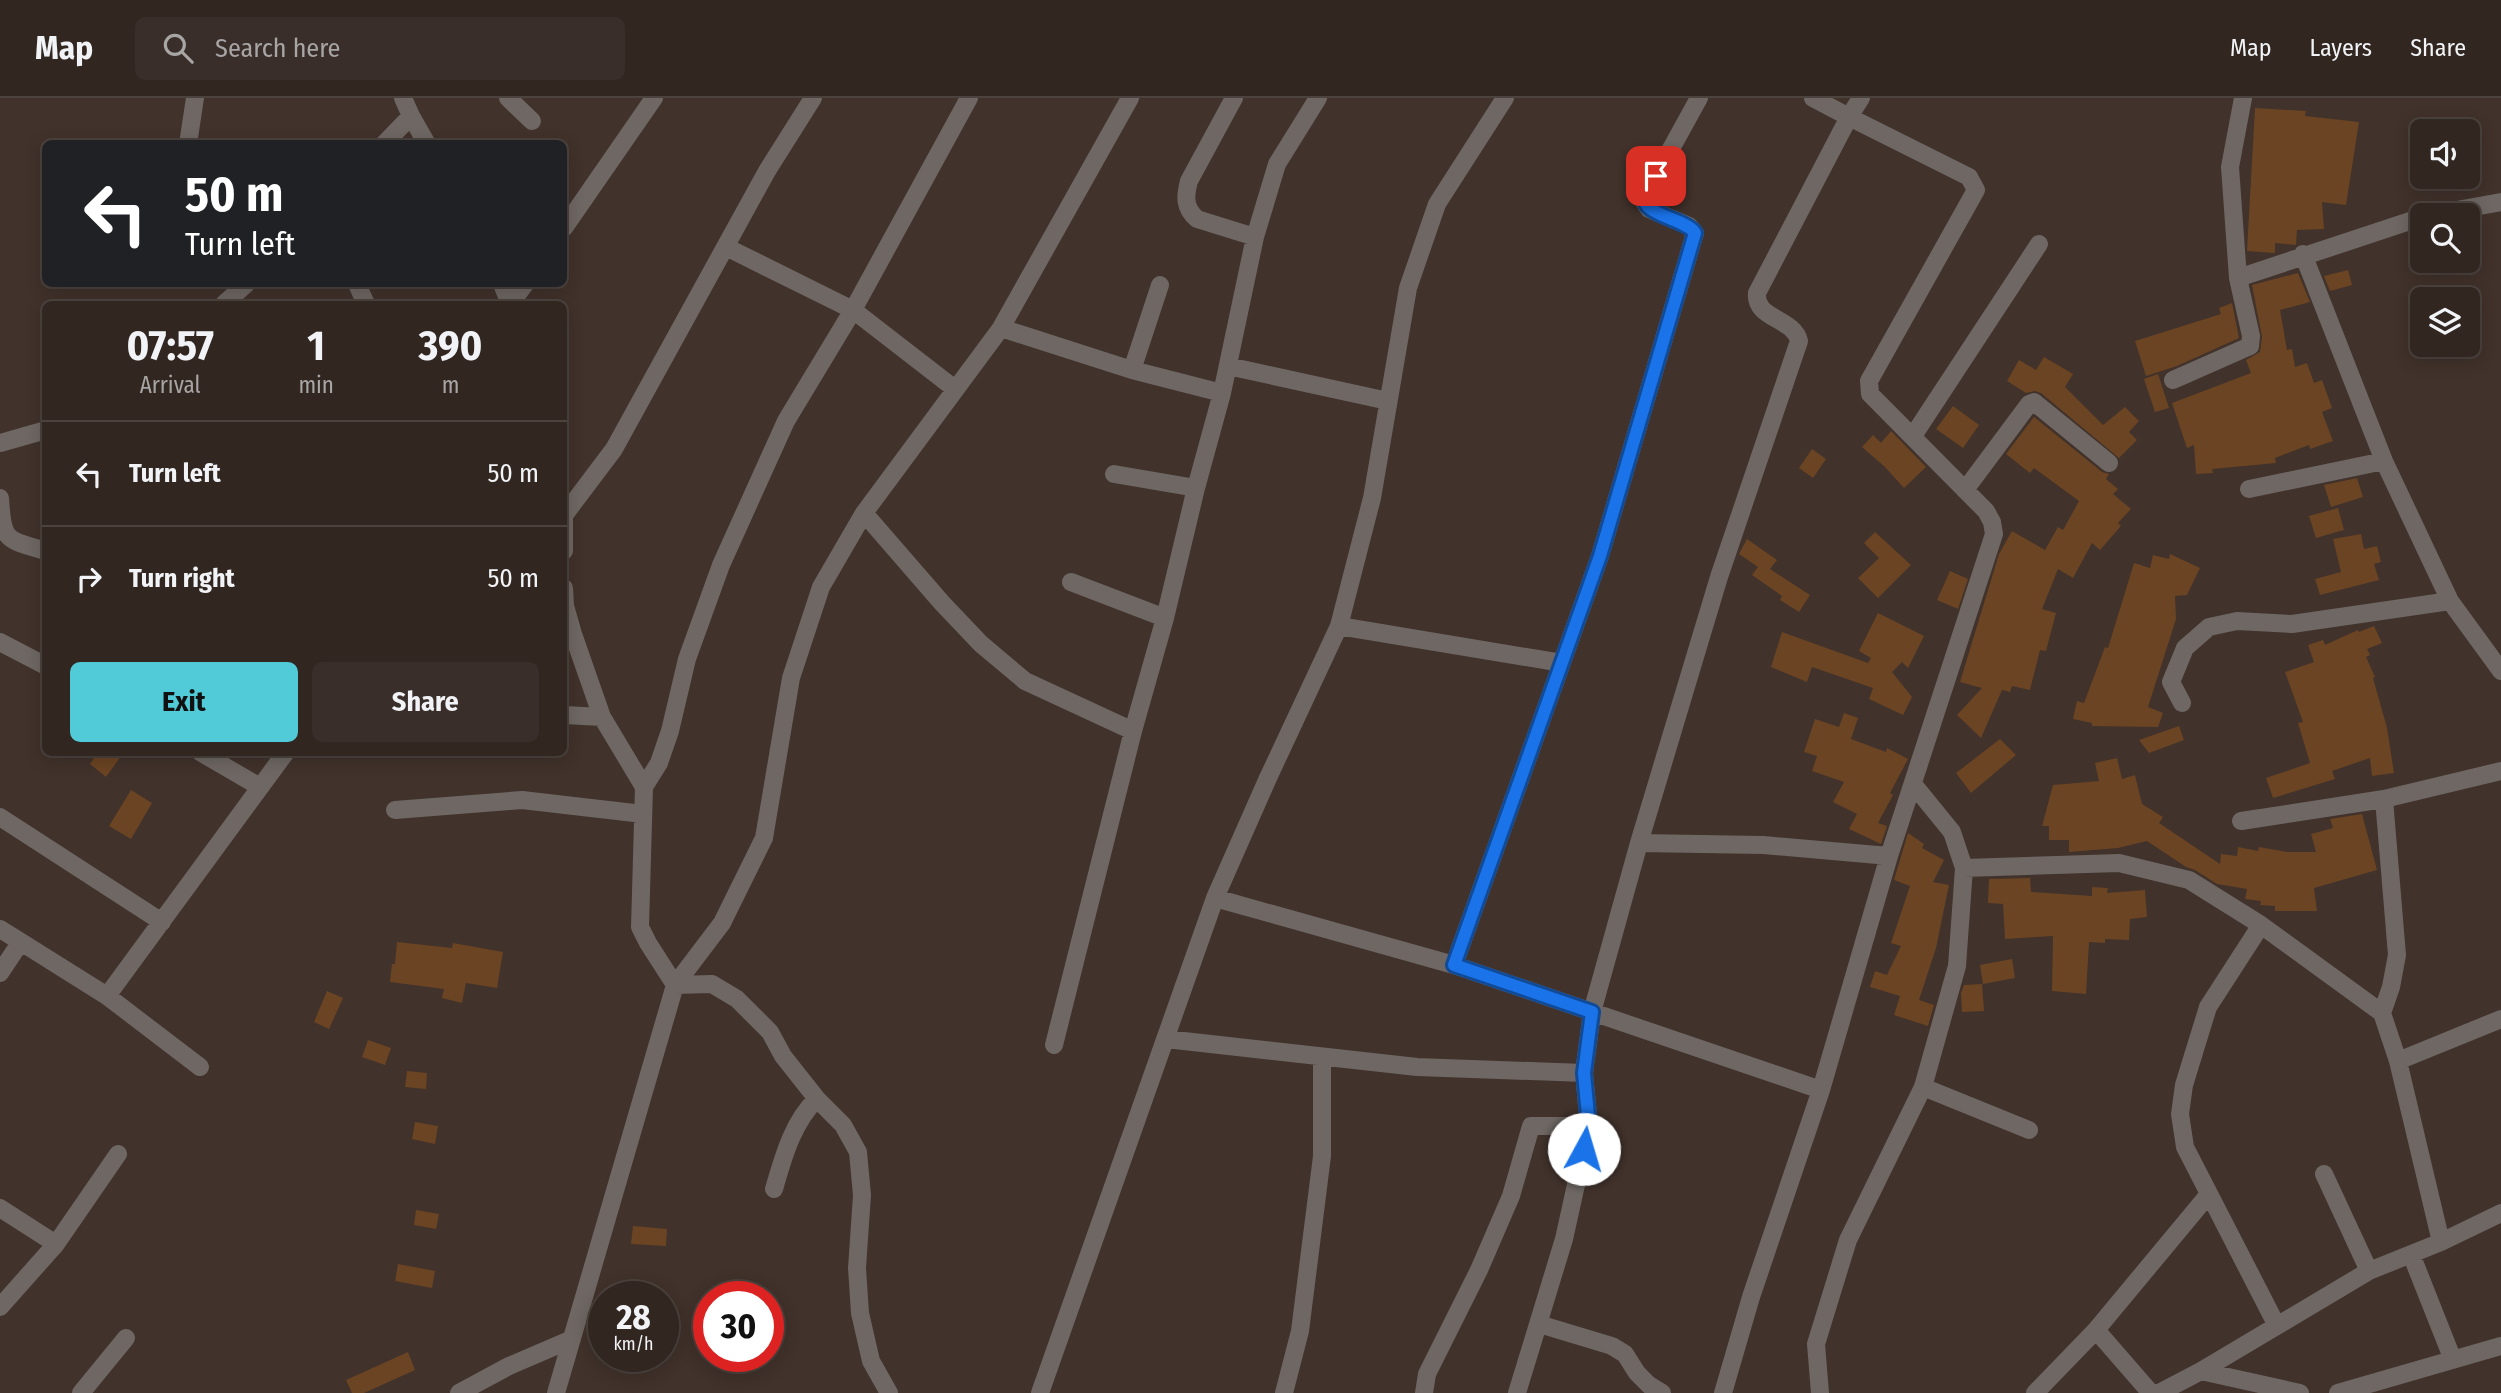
<!DOCTYPE html>
<html lang="en">
<head>
<meta charset="utf-8">
<style>
  body { margin:0; font-family:"Fira Sans Condensed",sans-serif; background:#392e29; color:#f1f3f6; height:100vh; display:flex; flex-direction:column; font-size:26px; white-space:nowrap }
  * { box-sizing:border-box; margin:0 }
  p { font-size:23px; color:#a8a5a5 }
  .icon { flex:none; width:38px; height:38px; fill:none; stroke:currentColor; stroke-width:2; stroke-linecap:round; stroke-linejoin:round }
  .map { position:relative; flex:1; overflow:hidden }
  .details { position:absolute; left:42px; top:203px; width:525px; height:455px; display:flex; flex-direction:column; background:#312620; border-radius:10px; box-shadow:0 4px 18px #0003,0 0 0 2px #4c433e }
  .details>* { flex:none }
  .hud { position:absolute; left:42px; top:42px; width:525px; height:147px; border-radius:10px; box-shadow:0 4px 18px #0003,0 0 0 2px #4c433e; background:#202124; color:#fff; overflow:hidden }
  .buttons { position:absolute; left:2410px; top:21px; display:grid; gap:14px }
  .buttons a { display:grid; place-items:center; width:70px; height:70px; border-radius:10px; background:#312620; box-shadow:0 4px 18px #0003,0 0 0 2px #4c433e; font-size:35px }
  .speed { position:absolute; left:588px; top:1183px; display:flex; gap:14px; font-size:35px; font-weight:700; text-align:center }
  .speed>* { display:grid; place-content:center; width:91px; height:91px; border-radius:50%; background:#312620; box-shadow:0 4px 18px #0003,0 0 0 2px #4c433e; line-height:1 }
  .speed small { font-size:18px; font-weight:400 }
  .speed .limit { border:10px solid #d22; background:#fff; color:#111 }
  .pin { position:absolute; display:grid; place-items:center; width:60px; height:60px; color:#fff; margin:-30px; border-radius:14px; box-shadow:0 4px 10px #0006 }
  .me { position:absolute; width:77px; margin:-38px; rotate:6deg; stroke-linejoin:round; filter:drop-shadow(0 0 5px #0008) }
  .turn { display:flex; align-items:center; gap:24px; height:147px; padding:0 28px; font-size:32px }
  .turn .icon { width:91px; height:91px; stroke-width:2.5 }
  .turn b { display:block; font-size:49px; line-height:60px }
  .eta { display:flex; justify-content:space-evenly; align-items:center; height:119px; text-align:center }
  .eta b { font-size:42px; font-weight:700; line-height:49px }
  .cta { display:flex; gap:14px; margin-top:auto; padding:14px 28px }
  .cta a { flex:1; height:80px; border-radius:10px; background:#52cbd8; color:#111; font-size:28px; font-weight:700; line-height:80px; text-align:center }
  .cta a+a { background:#392e29; color:#f1f3f6 }
  ul { padding:0; list-style:none }
  li { display:flex; align-items:center; gap:21px; height:105px; padding:0 28px; border-top:2px solid #4c433e }
  li div { flex:1 }
  li b { display:block; font-size:26px }
  li em { font-style:normal }
  header { display:flex; align-items:center; gap:42px; box-sizing:border-box; height:98px; padding:0 35px; background:#312620; border-bottom:2px solid #4c433e }
  header strong { font-size:33px }
  nav { display:flex; gap:38px; margin-inline-start:auto; font-size:24px }
  .search { width:490px; height:63px; background:#392e29; display:flex; align-items:center; gap:18px; box-sizing:border-box; padding:0 24px; border-radius:10px; color:#a8a5a5; font-size:26px }
  .map>svg:first-child { display:block }
  .building { fill:#6b4423 }
  .lines { fill:none; stroke-linecap:round; stroke-linejoin:round }
  .street { stroke:#6e6763; stroke-width:18 }
  .route-casing { stroke:#114b97; stroke-width:18 }
  .route { stroke:#1a73e8; stroke-width:12 }
</style>
</head>
<body>
<header>
<strong>Map</strong>
<div class="search"><svg class="icon" aria-label="search" viewBox="0 0 24 24"><circle cx="10" cy="10" r="6"/><path d="M15 15l6 6"/></svg>Search here</div>
<nav><a>Map</a><a>Layers</a><a>Share</a></nav>
</header>
<div class="map">
<svg width="2501" height="1295" viewBox="0 0 2501 1295">
  <rect width="100%" height="100%" fill="#41322b"/>
  <path class="building" d="M2255 10 2306 13 2305 18 2359 24 2346 107 2322 104 2324 131 2297 132 2296 147 2275 145V155L2247 153Z
    M2348 172 2352 187 2330 193 2324 178Z
    M2298 175 2310 204 2280 212 2287 252 2292 251 2295 269 2307 265 2314 285 2322 282 2332 310 2322 314 2333 343 2310 351 2309 347 2275 360 2276 365 2212 371 2213 375 2196 376 2194 347 2187 350 2172 305 2251 275 2246 262 2260 254 2262 239 2252 187Z
    M2232 205 2239 240 2177 268 2146 278 2135 243 2221 216 2219 210Z
    M2044 259 2073 276 2065 289 2103 327 2125 309 2139 323 2129 334 2137 342 2119 360 2041 295 2035 293 2026 295 2007 283 2019 262 2036 272Z
    M2158 276 2169 310 2155 314 2144 281Z
    M1953 308 1979 327 1963 350 1936 331Z
    M2034 319 2102 374 2109 376 2106 381 2118 391 2113 396 2131 411 2118 425 2121 428 2100 452 2092 445 2073 480 2058 471 2042 511 2056 515 2046 553 2040 552 2030 592 2012 588 2010 594 2002 592 1981 640 1957 617 1982 590 1960 584 1999 456 2012 433 2045 452 2058 429 2063 432 2079 403 2034 370 2030 375 2006 356Z
    M1891 333 1926 369 1904 390 1885 369 1862 349 1873 337 1881 345Z
    M1812 351 1826 361 1813 380 1799 370Z
    M2357 380 2363 399 2331 409 2324 387Z
    M2338 410 2344 432 2316 440 2309 418Z
    M1875 434 1911 467 1878 500 1858 480 1879 460 1864 445Z
    M2361 436 2364 451 2377 448 2381 464 2374 466 2379 482 2320 497 2315 481 2341 474 2333 441Z
    M1747 441 1777 462 1770 471 1810 497 1799 514 1780 502 1782 498 1752 477 1758 469 1739 456Z
    M2170 456 2200 470 2187 497 2175 498 2176 521 2148 609 2163 615 2158 629 2092 628V625L2073 621 2077 603 2084 605 2105 549 2108 550 2134 465 2150 470 2153 457 2169 461Z
    M1950 473 1968 481 1958 511 1937 502Z
    M1878 515 1924 538 1908 570 1902 564 1892 574 1912 599 1903 617 1869 601 1873 590 1812 569 1807 584 1771 569 1782 534 1868 565 1871 560 1859 553Z
    M2374 528 2382 545 2367 551 2370 557 2366 559 2375 579 2373 580 2387 630 2394 675 2372 678 2370 660 2332 673 2335 681 2273 700 2266 680 2310 665 2298 625 2303 624 2285 574 2314 564 2308 547 2323 542 2325 547 2358 532 2359 534Z
    M1844 615 1858 620 1851 641 1886 654 1887 650 1908 661 1890 695 1893 697 1878 725 1887 728 1881 746 1849 731 1857 716 1833 704 1844 684 1812 673 1817 658 1804 654 1815 621 1839 629Z
    M2179 628 2184 642 2149 655 2139 642Z
    M2000 641 2016 657 1971 695 1956 675Z
    M98 654H124L106 679 90 666Z
    M2117 660 2122 681 2135 677 2142 706 2163 719 2159 725 2220 766 2221 756 2237 758 2238 749 2258 753 2259 749 2287 754H2316L2311 736 2333 730 2330 721 2362 716 2377 772 2314 790 2317 813H2275V808L2260 807 2261 803 2245 801 2247 791 2217 786 2195 772 2186 769 2147 743 2118 750 2069 754V742H2049V728H2042L2053 687 2099 683 2095 665Z
    M131 692 152 705 131 741 109 728Z
    M1908 735 1924 746 1922 750 1944 762 1933 784 1949 787 1936 850 1919 902 1934 907 1928 928 1894 917 1900 898 1870 889 1875 873 1887 877 1901 848 1891 845 1910 788 1894 782Z
    M2030 780 2031 794 2092 798V789L2108 790 2107 795 2145 792 2147 819 2130 821 2129 842 2105 841V845L2089 844 2086 896 2052 893 2053 838 2005 841 2003 806 1988 805 1989 781Z
    M397 844 452 850 453 845 503 854 497 890 466 885 462 905 442 900 444 891 390 884 392 866H395Z
    M2012 861 2015 880 1983 886 1980 867Z
    M1982 886 1984 913 1962 914 1961 895 1964 887Z
    M327 893 343 900 329 931 314 924Z
    M368 942 391 950 385 967 362 959Z
    M407 973 427 975 426 991 405 989Z
    M415 1024 438 1028 435 1046 412 1041Z
    M416 1112 439 1116 436 1131 414 1127Z
    M633 1128 667 1131 666 1148 631 1146Z
    M398 1166 435 1173 432 1190 395 1183Z
    M408 1254 415 1272 364 1295H352L346 1282Z"/>
  <g class="lines">
    <path class="street" d="M403 0 411 18 427 46
      M508 0 532 23
      M969 0 853 212 786 323 721 467 687 561 670 633 659 665 644 689 640 829 648 845 675 887 722 825 764 740 791 580 821 489 864 415 1001 230 1130 0
      M1234 0 1189 83C1185 98 1184 110 1197 121L1255 139
      M1813 0 1849 19 1861 0
      M2243 0 2230 69 2238 180 2422 119
      M188 46 195 0
      M384 46 411 18
      M2429 117 2501 104
      M564 130 654 0
      M726 149 853 212 955 291
      M2303 156 2384 363 2450 503 2501 573
      M357 186 366 206
      M502 186 510 206
      M224 206 246 186
      M510 206 525 186
      M1001 230 1132 272 1222 295
      M1228 268 1388 303
      M1132 272 1160 187
      M2173 282 2250 248 2251 238 2238 180
      M1913 338 2039 146
      M0 345 46 332
      M1114 376 1196 390
      M2249 391 2384 363
      M1965 392 2029 306 2034 304 2109 365
      M0 400C3 444 5 441 46 453
      M564 409V453
      M864 415 942 505 981 546 1025 583 1133 633
      M565 416 614 351 767 73 813 0
      M1071 484 1165 520
      M564 490 565 508 573 536 602 619 644 689
      M1339 528 1562 565
      M0 544 46 568
      M2182 605 2171 584 2185 550 2209 529 2237 523 2292 526 2450 503
      M564 617 602 619
      M200 654 260 689
      M2501 673 2384 701 2397 857 2391 889 2382 915 2398 963 2501 921
      M395 712 522 702 643 716
      M0 719 162 824
      M2241 723 2384 701
      M1639 745 1763 747 1889 758
      M1964 770 2119 765 2189 782 2261 827 2382 915
      M1215 800 1454 867 1821 992
      M2261 827 2208 909 2184 987 2180 1016 2185 1049 2277 1228
      M0 831 107 898 200 969
      M1454 867 1600 458 1695 135 1689 128 1649 111 1645 105V98L1699 0
      M0 875 20 845
      M107 898 286 654
      M1166 941 1417 969 1584 975
      M1054 947 1133 633 1165 520 1196 390 1222 295 1255 139 1277 66 1318 0
      M2398 963 2441 1144
      M1923 989 2029 1032
      M2324 1076 2369 1173
      M774 1091C783 1060 793 1023 817 1001
      M0 1110 56 1146
      M2411 1156 2453 1262
      M0 1209 56 1146 118 1056
      M1539 1226 1612 1248 1625 1256 1637 1275 1649 1287 1662 1295
      M2096 1232 2149 1293 2154 1295
      M2201 1273 2300 1295
      M81 1295 126 1240
      M459 1295 509 1268 572 1241
      M556 1295 675 887 712 886 737 901 770 934 783 958 817 1001 843 1027 858 1054 862 1097 857 1170 860 1215 871 1263 889 1295
      M1040 1295 1215 800 1268 680 1339 528 1372 400 1408 190 1437 106 1505 0
      M1284 1295 1300 1233 1322 1058V960
      M1424 1295 1427 1276 1479 1172 1511 1098 1531 1028H1589
      M1517 1295 1564 1141 1589 1028 1584 975 1592 914 1639 745 1719 479 1799 243C1794 220 1754 221 1757 195L1849 19 1969 79 1976 92 1869 283 1870 296 1986 413 1992 424 1994 436 1889 758 1821 992 1751 1199 1723 1295
      M1820 1295 1816 1246 1848 1142 1923 989 1957 868 1964 770 1952 734 1913 686
      M2035 1295 2096 1232 2209 1096
      M2159 1295 2201 1273 2369 1173 2441 1144 2501 1115
      M2338 1295 2501 1248"/>
  </g>
  <g class="lines">
    <defs>
      <path id="route" d="M1584 1051 1589 1028 1584 975 1592 914 1454 867 1600 458 1695 135C1687 121 1640 117 1645 98 1646 92 1652 84 1656 78"/>
    </defs>
    <use href="#route" class="route-casing"/>
    <use href="#route" class="route"/>
  </g>
</svg>
<div class="buttons">
<a><svg class="icon" aria-label="sound" viewBox="0 0 24 24"><path d="M4 9h4l5-4v14l-5-4H4zM17 9q2 3 0 6"/></svg></a>
<a><svg class="icon" aria-label="search" viewBox="0 0 24 24"><circle cx="10" cy="10" r="6"/><path d="M15 15l6 6"/></svg></a>
<a><svg class="icon" aria-label="layers" viewBox="0 0 24 24"><path d="M12 4l9 5-9 5-9-5zM3 14l9 5 9-5"/></svg></a>
</div>
<div class="speed"><div>28<small>km/h</small></div><div class="limit">30</div></div>
<div class="pin" style="left:1656px;top:78px;background:#d93025"><svg class="icon" aria-label="arrive" viewBox="0 0 24 24"><path d="M6 21V4h12l-3 4 3 4H6"/></svg></div>
<svg class="me" style="left:1584px;top:1051px" viewBox="-20 -20 40 40"><circle r="19" fill="#fff"/><path d="M0-13L10 11 0 6-10 11z" fill="#1a73e8"/></svg>
<div class="hud">
<div class="turn"><svg class="icon" aria-label="left" viewBox="0 0 24 24"><path d="M17 20v-9H6M10 6l-5 5 5 5"/></svg><div><b>50 m</b>Turn left</div></div>
</div>
<section class="details">
<div class="eta">
<div><b>07:57</b><p>Arrival</p></div>
<div><b>1</b><p>min</p></div>
<div><b>390</b><p>m</p></div>
</div>
<ul>
<li><svg class="icon" aria-label="left" viewBox="0 0 24 24"><path d="M17 20v-9H6M10 6l-5 5 5 5"/></svg><div><b>Turn left</b></div><em>50 m</em></li>
<li><svg class="icon" aria-label="right" viewBox="0 0 24 24"><path d="M7 20v-9h11M14 6l5 5-5 5"/></svg><div><b>Turn right</b></div><em>50 m</em></li>
</ul>
<div class="cta"><a>Exit</a><a>Share</a></div>
</section>
</div>
</body>
</html>
